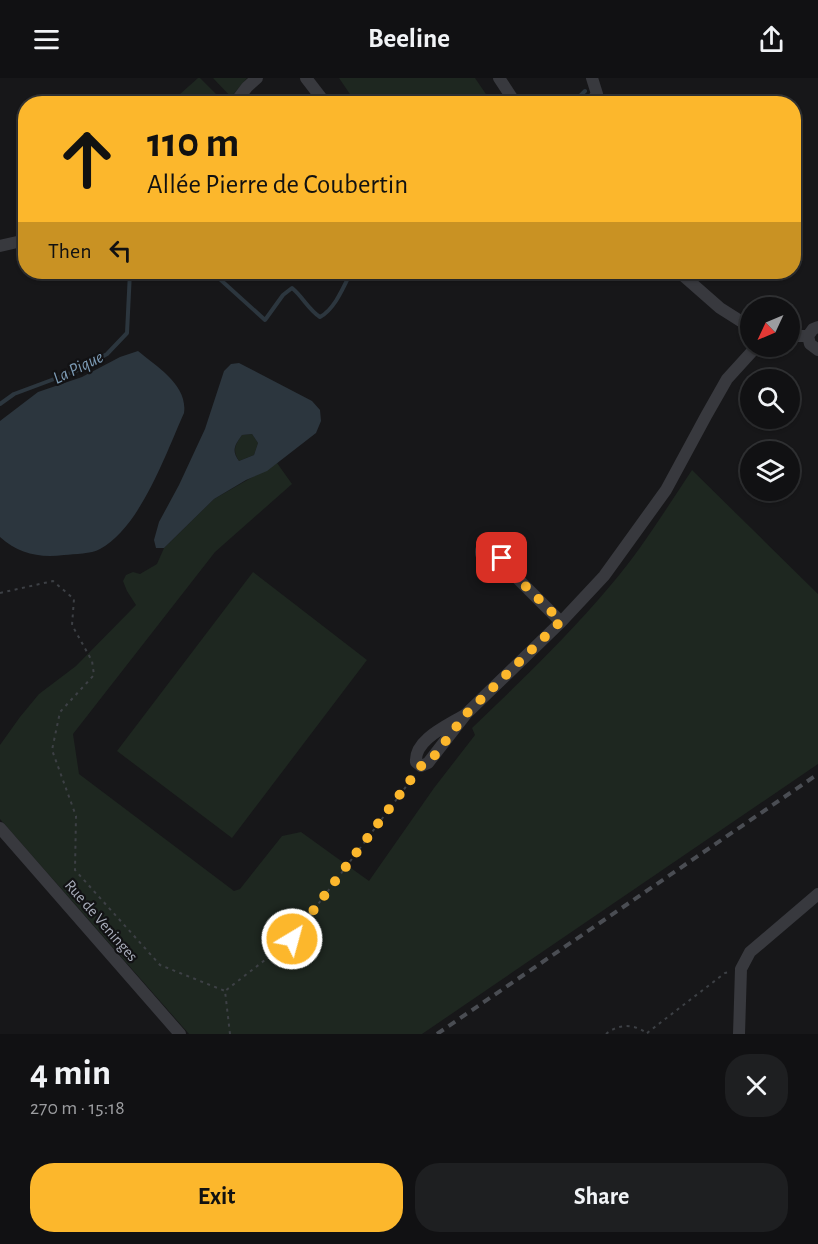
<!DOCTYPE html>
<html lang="en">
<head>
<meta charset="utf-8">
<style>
  body { margin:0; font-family:"Alegreya Sans",sans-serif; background:#1e1f21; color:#f1f3f6; height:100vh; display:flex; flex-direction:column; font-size:22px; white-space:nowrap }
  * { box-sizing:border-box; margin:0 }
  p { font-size:20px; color:#9c9da0 }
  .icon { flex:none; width:33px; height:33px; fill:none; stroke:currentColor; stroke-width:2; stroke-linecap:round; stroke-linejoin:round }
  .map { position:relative; height:956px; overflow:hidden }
  .panel { display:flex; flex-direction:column; background:#111113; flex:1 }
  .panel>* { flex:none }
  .banner { position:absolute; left:18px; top:18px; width:783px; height:183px; border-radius:24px; box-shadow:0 2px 4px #0004,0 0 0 2px #303133; background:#fcb72c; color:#111; overflow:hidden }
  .needle { width:39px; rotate:226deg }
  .fabs { position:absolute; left:740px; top:219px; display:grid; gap:12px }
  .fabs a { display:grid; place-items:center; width:60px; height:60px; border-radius:50%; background:#111113; box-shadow:0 2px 4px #0004,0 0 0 2px #303133; font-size:30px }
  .pin { position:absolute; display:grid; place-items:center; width:51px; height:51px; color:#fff; margin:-26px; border-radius:12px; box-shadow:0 3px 9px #0006 }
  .me { position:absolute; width:66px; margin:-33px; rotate:37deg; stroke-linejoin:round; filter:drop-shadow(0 0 4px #0008) }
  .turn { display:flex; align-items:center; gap:21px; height:126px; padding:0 30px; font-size:27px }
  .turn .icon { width:78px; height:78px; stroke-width:2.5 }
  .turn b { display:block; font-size:42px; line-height:51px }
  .then { display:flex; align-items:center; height:57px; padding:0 30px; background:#0003; gap:12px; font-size:22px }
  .round { display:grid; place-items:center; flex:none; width:63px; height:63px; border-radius:24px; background:#1e1f21 }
  .overview { display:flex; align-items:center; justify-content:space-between; height:102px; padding:0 30px }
  h1 { font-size:36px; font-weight:700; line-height:45px }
  .action { display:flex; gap:12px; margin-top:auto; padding:12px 30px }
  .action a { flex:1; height:69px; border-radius:24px; background:#fcb72c; color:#111; font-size:24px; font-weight:700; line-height:69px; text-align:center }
  .action a+a { background:#1e1f21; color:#f1f3f6 }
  header { display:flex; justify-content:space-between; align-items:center; height:78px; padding:0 30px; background:#111113; font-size:27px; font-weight:700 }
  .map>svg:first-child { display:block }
  .green { fill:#1e2720 }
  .water { fill:#2c363e; fill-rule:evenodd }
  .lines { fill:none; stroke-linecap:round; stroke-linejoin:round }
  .stream { stroke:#2c363e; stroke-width:4 }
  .path { stroke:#3d4045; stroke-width:2; stroke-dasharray:3 4.5; stroke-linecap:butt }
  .minor { stroke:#38393e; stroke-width:12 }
  .rail { stroke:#4a4d53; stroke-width:4; stroke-dasharray:8 6; stroke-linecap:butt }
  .route { stroke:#fcb72c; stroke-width:10; stroke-dasharray:0 18 }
  .labels { text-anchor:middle; stroke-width:4.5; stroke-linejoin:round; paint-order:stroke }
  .street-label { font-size:16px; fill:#a8adba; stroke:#121214 }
  .water-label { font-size:18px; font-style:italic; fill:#7d9cb6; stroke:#121214 }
</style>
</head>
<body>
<header><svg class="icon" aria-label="menu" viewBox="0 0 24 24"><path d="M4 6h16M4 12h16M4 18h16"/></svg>Beeline<svg class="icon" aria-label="share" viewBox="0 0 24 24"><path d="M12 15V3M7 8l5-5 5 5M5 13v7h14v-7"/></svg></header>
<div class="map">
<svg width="818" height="956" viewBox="0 0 818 956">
  <rect width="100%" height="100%" fill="#171719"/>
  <path class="green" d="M198 0H200L225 25H170Z
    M213 0H247L231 19Z
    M339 0H475L492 25H356Z
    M252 356 258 365 254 377 239 383C232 372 235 367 242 357Z
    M277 385 292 406 215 474 73 656 79 696 234 813 240 811 282 758 301 754 369 803 434 710 475 657 472 650C520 604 568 558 610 508 641 472 666 431 692 392L818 516V686L422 956H189L0 741V667L20 639 39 616 76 588 136 527 127 513 123 503 126 497 133 494 140 496 157 486 164 470 214 421Z
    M253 494 367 582 232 760 117 673Z"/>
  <path class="water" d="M138 273C157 289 188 307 184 335 166 375 140 450 100 471 91 476 75 476 64 477 39 480 19 476 0 459V343L38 314 82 299 120 279Z
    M239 285 312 323 320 332 321 343 316 355 267 393 246 402 214 421 164 470H156L154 462 159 444 179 407 205 351 224 293 231 286ZM252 356 258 365 254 377 239 383C231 372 235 367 242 357Z"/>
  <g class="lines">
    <path class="stream" d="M572 26 585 13
      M212 194 265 242 283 217 292 210C303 219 308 231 320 239 335 231 344 208 351 194
      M0 326 14 316 81 291 107 276 127 255 130 194"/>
    <path class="path" d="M0 515 53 503 74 521 72 547 92 583 94 597 60 634 52 672 76 738 75 792 160 887 225 913
      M647 955 725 895 729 894
      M230 956 225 913 292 861 414 698
      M606 956C619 945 635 946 648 956"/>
    <path class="minor" d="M306 0 326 26
      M499 0 516 26
      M111 25 112 26
      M234 26 247 9 257 0
      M589 26 597 16 592 0
      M0 168 26 162
      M679 194 720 230 750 249
      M818 249 813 251 808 258 810 266 818 272
      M789 258H808
      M481 474a11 11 0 1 1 22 0a11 11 0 1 1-22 0Z
      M500 483 561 544
      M466 636C449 647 414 661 416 684L421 688 428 685 466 636 561 544 604 498 666 412 706 338 727 301 757 268
      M0 750 180 956
      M739 956 741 891 750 874 818 816"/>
    <path class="rail" d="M437 956 818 696"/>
  </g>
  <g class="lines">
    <path class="route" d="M292 861 421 688 429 685 466 636 561 543 500 483 502 480"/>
  </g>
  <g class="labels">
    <g class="street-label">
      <text transform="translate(102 842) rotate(49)" y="6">Rue de Veninges</text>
    </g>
    <g class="water-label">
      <text transform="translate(78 289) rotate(-26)" y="6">La Pique</text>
    </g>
  </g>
</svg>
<div class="fabs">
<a><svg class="needle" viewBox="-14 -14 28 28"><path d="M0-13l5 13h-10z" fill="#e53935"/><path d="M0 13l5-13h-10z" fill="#9c9da0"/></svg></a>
<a><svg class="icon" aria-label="search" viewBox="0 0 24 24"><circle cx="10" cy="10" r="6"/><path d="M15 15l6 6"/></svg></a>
<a><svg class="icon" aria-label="layers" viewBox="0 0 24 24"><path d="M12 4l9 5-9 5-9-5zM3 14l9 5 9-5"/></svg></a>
</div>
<div class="pin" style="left:502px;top:480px;background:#d93025"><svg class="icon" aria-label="arrive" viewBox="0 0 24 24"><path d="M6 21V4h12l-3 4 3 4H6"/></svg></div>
<svg class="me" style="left:292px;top:861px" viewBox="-20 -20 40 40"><circle r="17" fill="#fcb72c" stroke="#fff" stroke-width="3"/><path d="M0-11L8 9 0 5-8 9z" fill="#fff"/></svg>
<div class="banner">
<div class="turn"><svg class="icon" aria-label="ahead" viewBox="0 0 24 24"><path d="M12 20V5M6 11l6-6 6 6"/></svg><div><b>110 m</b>Allée Pierre de Coubertin</div></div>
<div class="then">Then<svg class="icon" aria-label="left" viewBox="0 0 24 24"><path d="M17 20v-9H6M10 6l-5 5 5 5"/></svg></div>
</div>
</div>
<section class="panel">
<div class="overview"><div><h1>4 min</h1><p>270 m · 15:18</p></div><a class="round"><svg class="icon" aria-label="close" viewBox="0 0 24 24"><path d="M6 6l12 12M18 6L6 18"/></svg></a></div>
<div class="action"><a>Exit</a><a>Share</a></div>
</section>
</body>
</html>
